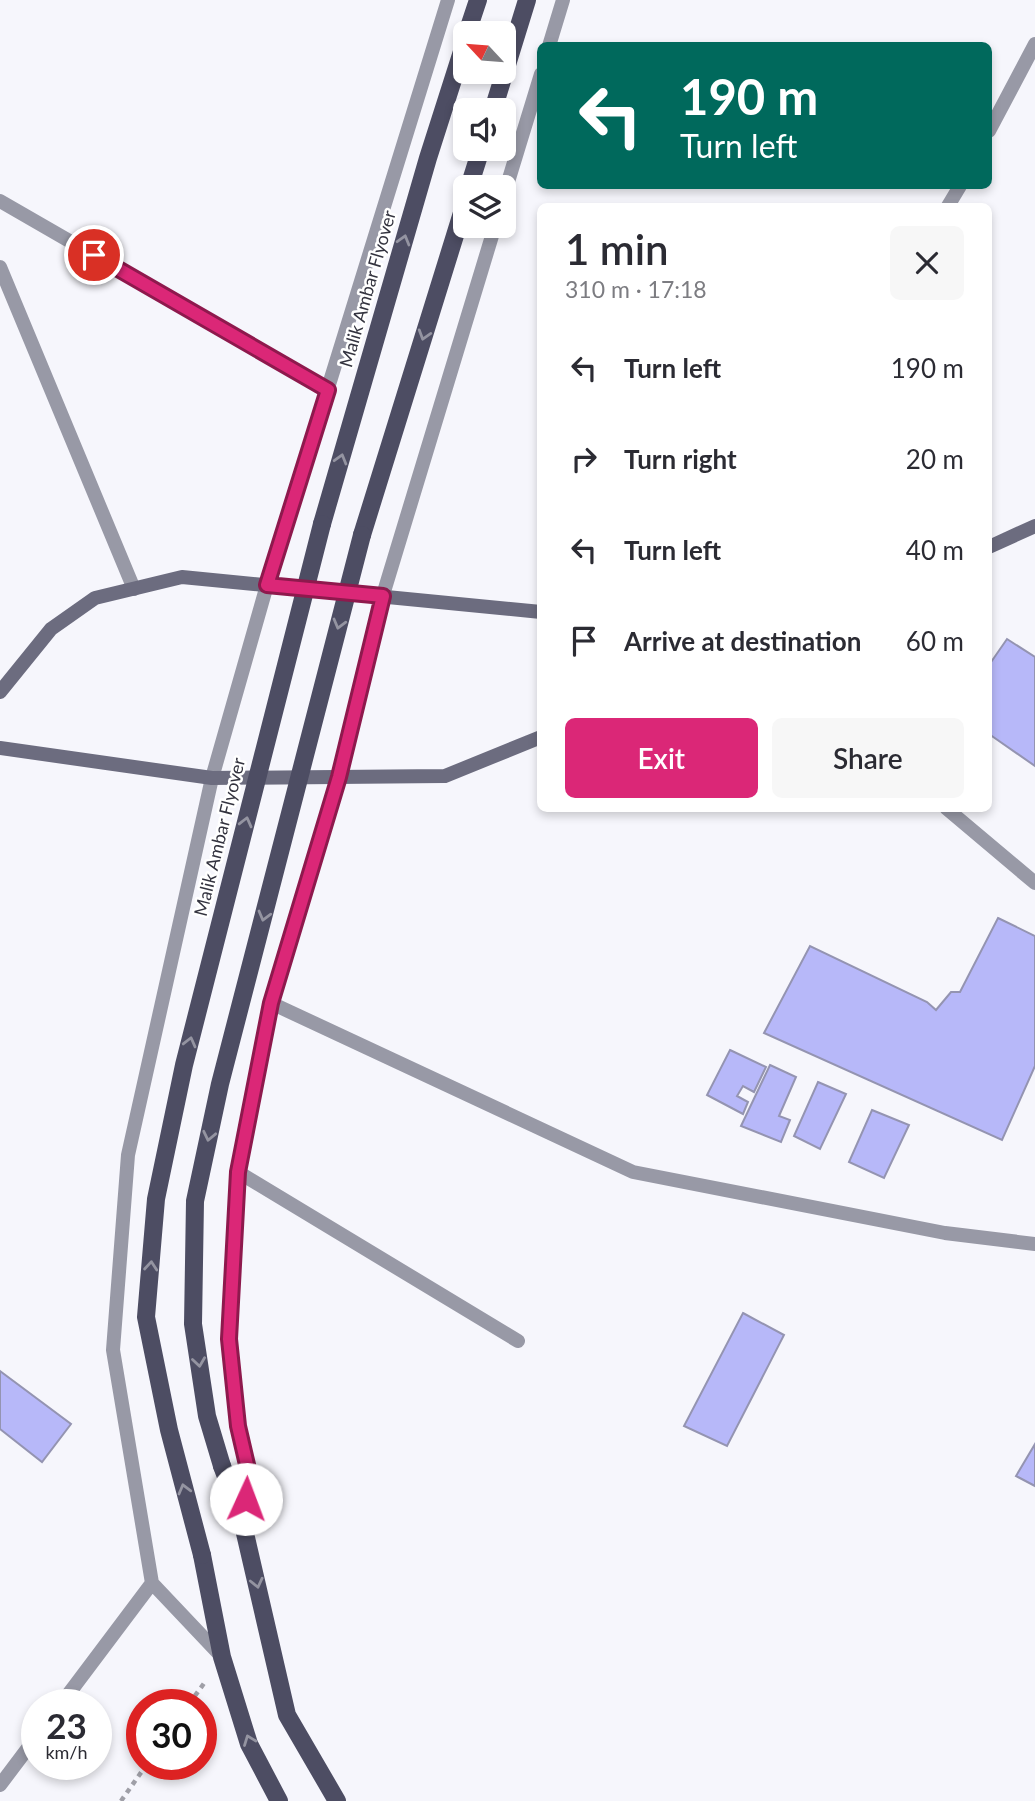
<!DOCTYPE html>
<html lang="en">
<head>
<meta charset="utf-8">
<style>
  body { margin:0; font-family:Lato,sans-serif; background:#f7f7f7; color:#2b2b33; height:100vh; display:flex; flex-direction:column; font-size:26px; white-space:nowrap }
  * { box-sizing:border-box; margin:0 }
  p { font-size:23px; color:#7c7c81 }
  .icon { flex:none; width:38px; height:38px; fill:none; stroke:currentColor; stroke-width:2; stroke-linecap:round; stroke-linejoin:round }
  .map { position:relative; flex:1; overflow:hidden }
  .panel { position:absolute; left:537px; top:203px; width:455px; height:609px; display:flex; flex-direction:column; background:#fff; border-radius:10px; box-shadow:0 4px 10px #0003 }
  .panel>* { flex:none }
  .guide { position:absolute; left:537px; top:42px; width:455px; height:147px; border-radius:10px; box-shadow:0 4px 10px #0003; background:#00695c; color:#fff; overflow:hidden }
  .needle { width:46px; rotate:296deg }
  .tools { position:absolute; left:453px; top:21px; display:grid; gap:14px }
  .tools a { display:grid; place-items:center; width:63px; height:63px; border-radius:10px; background:#fff; box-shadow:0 4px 10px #0003; font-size:35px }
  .speed { position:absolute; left:21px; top:1689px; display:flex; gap:14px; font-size:35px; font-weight:700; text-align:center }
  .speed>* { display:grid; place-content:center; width:91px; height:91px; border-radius:50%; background:#fff; box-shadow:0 4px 10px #0003; line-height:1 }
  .speed small { font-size:18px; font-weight:400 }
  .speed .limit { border:10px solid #d22; background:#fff; color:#111 }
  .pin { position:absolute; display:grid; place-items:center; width:60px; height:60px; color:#fff; margin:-30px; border:4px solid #fff; border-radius:50%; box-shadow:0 2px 7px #0007 }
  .me { position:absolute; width:77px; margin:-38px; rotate:2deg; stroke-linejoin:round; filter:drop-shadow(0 0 5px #0008) }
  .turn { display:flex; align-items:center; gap:24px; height:147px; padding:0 28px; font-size:32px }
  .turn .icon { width:91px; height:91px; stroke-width:2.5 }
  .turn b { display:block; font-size:49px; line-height:60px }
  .round { display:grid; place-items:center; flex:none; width:74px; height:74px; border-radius:10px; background:#f7f7f7 }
  .overview { display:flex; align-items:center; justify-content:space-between; height:119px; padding:0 28px }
  h1 { font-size:42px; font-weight:600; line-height:52px }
  .primary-button { display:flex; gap:14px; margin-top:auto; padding:14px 28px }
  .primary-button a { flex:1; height:80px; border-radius:10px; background:#db2777; color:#fff; font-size:28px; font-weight:600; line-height:80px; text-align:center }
  .primary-button a+a { background:#f7f7f7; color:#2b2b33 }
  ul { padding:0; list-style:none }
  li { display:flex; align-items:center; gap:21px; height:91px; padding:0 28px }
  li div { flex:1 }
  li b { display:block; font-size:26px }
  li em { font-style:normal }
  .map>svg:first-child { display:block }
  .building { fill:#b7b8f9; stroke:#9494b1; stroke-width:2 }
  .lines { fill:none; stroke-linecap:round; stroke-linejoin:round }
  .path { stroke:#9f9fa7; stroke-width:4.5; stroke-dasharray:5 5; stroke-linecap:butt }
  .street { stroke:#9899a6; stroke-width:14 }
  .secondary { stroke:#6c6c7f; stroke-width:14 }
  .primary { stroke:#4d4d63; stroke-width:18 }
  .primary-bridge { stroke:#4d4d63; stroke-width:18 }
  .oneway { stroke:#9494a1 }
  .route-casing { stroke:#8e194d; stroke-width:18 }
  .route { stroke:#db2777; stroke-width:12 }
  .labels { text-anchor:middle; stroke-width:5; stroke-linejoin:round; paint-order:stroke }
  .street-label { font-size:18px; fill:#33333f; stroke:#fff }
</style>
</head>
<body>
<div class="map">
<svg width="1035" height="1801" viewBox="0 0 1035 1801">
  <rect width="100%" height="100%" fill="#f6f6fc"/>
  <path class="building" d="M1007 639 1035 657V766L989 734V665Z
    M998 918 1035 936V1066L1002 1140 764 1033 810 946 927 1002 936 1010 951 992H960Z
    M730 1050 766 1067 754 1092 743 1086 737 1096 748 1102 743 1114 707 1095Z
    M770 1065 796 1077 779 1116 790 1120 781 1142 741 1126Z
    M818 1082 846 1094 820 1149 794 1136Z
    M872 1110 909 1125 884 1178 849 1162Z
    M743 1313 784 1335 727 1446 684 1426Z
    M0 1371 71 1424 42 1462 0 1429Z
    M1035 1444V1486L1016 1476Z"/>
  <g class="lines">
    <path class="path" d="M189 1704 205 1682
      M121 1801 147 1764"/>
    <path class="street" d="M549 46 563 0
      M989 131 1035 44
      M504 195 541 74
      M0 201 328 390
      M948 206 960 186
      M0 267 134 589
      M946 808 1035 883
      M271 1003 633 1172 945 1233 1035 1244
      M238 1172 518 1341
      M241 1516 251 1482 238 1426 229 1339 238 1172 271 1003 339 777 383 595 495 226
      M222 1657 152 1583 113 1350 128 1155 212 778 267 585 448 0
      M61 1704 152 1583
      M0 1785 37 1736"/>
    <path class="secondary" d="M989 547 1035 526
      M0 692 51 629 95 598 182 577 541 612
      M0 748 212 778 445 776 541 737"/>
    <path class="primary" d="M467 33 478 0
      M493 110 527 0
      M469 187 481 149
      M322 524 428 158 466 39
      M362 535 466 200
      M222 1466 241 1516 287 1715 337 1801
      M202 1555 222 1657 249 1744 279 1801"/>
    <path class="primary-bridge" d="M222 1466 207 1416 193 1324 195 1201 220 1084 362 535
      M202 1555 169 1430 146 1317 156 1199 184 1065 322 524"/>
  </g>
  <defs><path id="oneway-chevron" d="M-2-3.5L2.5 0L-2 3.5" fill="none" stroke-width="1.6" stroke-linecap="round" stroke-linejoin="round" transform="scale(1.75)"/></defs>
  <g class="oneway">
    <use href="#oneway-chevron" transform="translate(404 240) rotate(-74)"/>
    <use href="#oneway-chevron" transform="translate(424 335) rotate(107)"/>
    <use href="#oneway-chevron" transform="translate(341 459) rotate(-74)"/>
    <use href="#oneway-chevron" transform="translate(339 624) rotate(105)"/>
    <use href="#oneway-chevron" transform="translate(246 822) rotate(-76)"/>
    <use href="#oneway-chevron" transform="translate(264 916) rotate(105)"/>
    <use href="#oneway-chevron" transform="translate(190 1042) rotate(-76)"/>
    <use href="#oneway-chevron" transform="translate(209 1136) rotate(102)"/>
    <use href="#oneway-chevron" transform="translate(151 1266) rotate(-85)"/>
    <use href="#oneway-chevron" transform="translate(199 1362) rotate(82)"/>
    <use href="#oneway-chevron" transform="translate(184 1489) rotate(-105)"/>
    <use href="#oneway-chevron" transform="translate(257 1583) rotate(77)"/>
    <use href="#oneway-chevron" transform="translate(249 1740) rotate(-111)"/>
  </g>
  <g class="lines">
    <defs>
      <path id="route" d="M94 255 328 390 267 585 383 596 339 777 271 1003 238 1172 229 1339 238 1426 251 1482 246 1499"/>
    </defs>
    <use href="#route" class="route-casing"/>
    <use href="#route" class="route"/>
  </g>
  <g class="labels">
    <g class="street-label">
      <text transform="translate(368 289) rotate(-74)" y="6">Malik Ambar Flyover</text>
      <text transform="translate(220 837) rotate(-76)" y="6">Malik Ambar Flyover</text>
    </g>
  </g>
</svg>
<div class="tools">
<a><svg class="needle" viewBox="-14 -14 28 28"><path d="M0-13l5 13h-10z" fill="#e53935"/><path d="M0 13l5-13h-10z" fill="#7c7c81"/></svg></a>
<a><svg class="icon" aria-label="sound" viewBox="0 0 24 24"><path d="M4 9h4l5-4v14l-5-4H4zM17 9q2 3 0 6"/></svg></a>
<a><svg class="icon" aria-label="layers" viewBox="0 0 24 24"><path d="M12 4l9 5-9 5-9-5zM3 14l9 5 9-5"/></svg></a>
</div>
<div class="speed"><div>23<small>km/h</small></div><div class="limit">30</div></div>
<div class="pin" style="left:94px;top:255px;background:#d93025"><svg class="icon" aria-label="arrive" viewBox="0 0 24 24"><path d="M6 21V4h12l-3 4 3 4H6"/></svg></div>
<svg class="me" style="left:246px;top:1499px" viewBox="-20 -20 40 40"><circle r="19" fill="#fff"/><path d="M0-13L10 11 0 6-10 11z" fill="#db2777"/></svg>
<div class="guide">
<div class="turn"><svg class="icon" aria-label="left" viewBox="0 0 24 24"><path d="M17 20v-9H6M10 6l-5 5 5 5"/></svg><div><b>190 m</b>Turn left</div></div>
</div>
<section class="panel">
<div class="overview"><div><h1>1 min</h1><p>310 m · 17:18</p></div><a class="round"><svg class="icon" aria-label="close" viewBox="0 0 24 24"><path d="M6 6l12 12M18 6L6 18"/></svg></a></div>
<ul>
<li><svg class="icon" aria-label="left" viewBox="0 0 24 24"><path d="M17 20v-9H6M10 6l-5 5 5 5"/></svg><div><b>Turn left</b></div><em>190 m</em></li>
<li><svg class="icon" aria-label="right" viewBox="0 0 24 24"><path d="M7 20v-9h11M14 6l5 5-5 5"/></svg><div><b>Turn right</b></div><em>20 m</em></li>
<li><svg class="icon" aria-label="left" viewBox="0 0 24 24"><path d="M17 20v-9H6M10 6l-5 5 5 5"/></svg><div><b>Turn left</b></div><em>40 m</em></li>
<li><svg class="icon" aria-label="arrive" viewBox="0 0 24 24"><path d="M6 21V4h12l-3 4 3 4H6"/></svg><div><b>Arrive at destination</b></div><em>60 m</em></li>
</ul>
<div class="primary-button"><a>Exit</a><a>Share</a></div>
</section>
</div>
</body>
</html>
